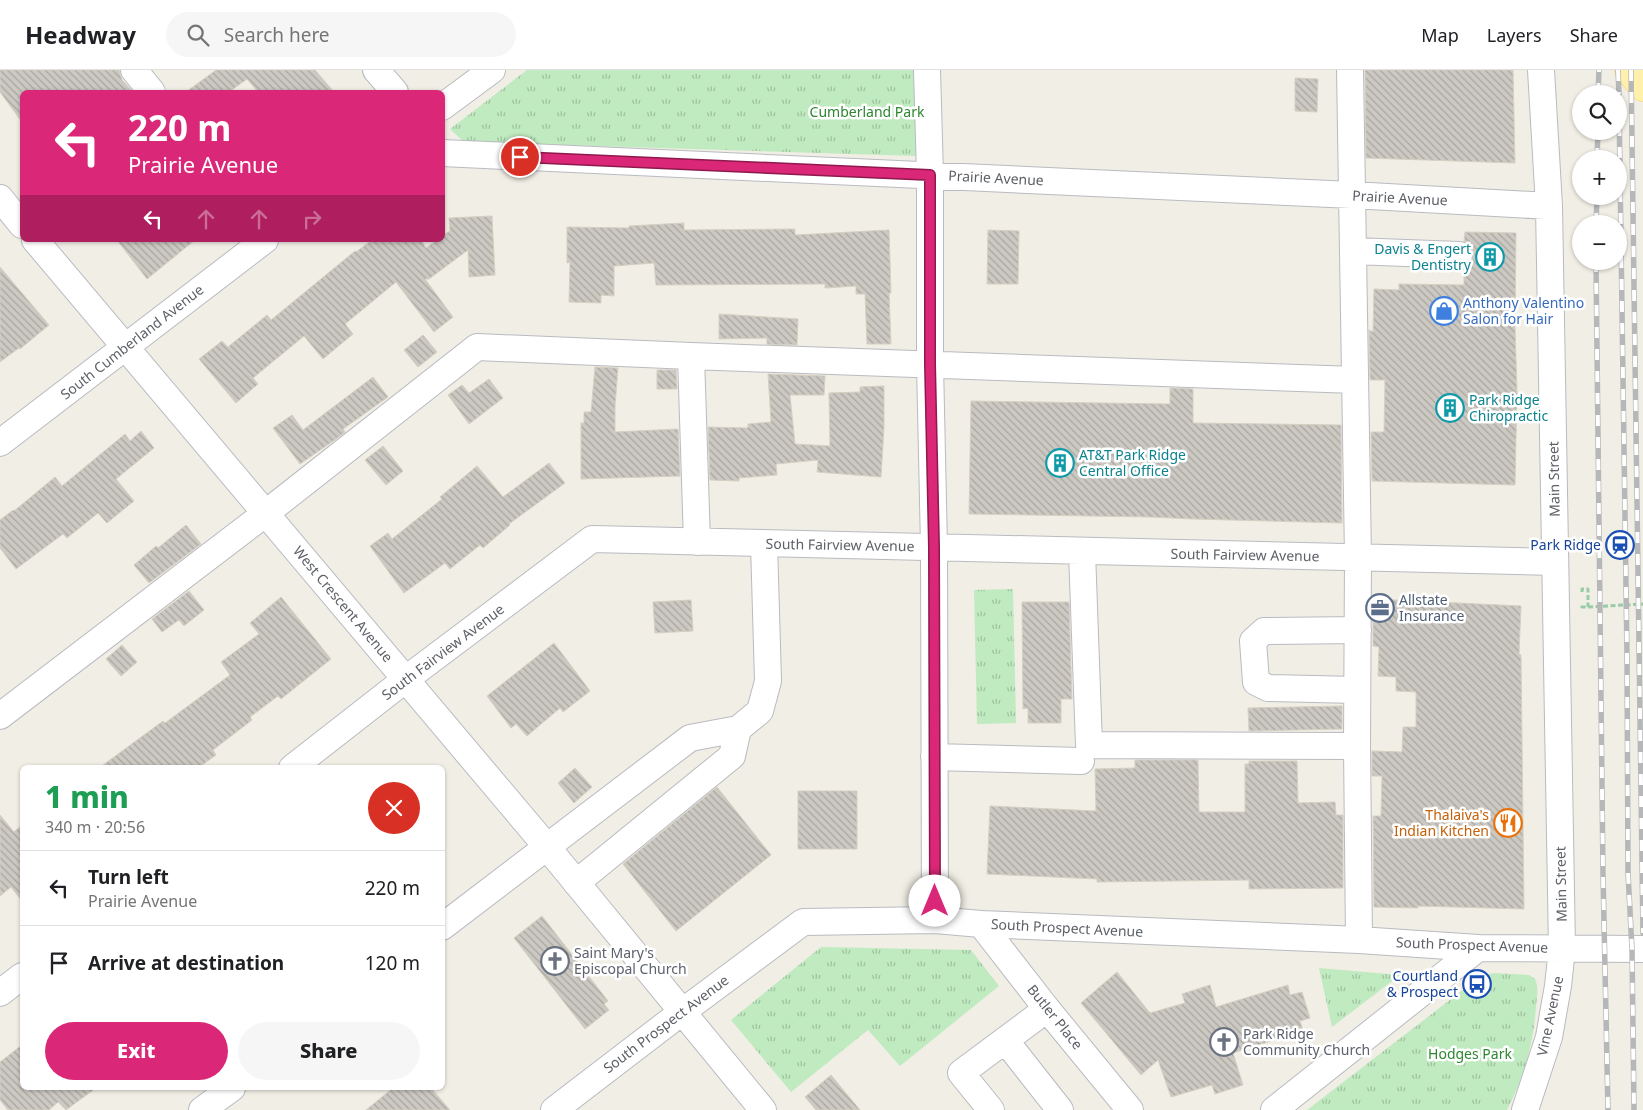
<!DOCTYPE html>
<html lang="en">
<head>
<meta charset="utf-8">
<style>
  body { margin:0; font-family:"Noto Sans",sans-serif; background:#f6f6f6; color:#202124; height:100vh; display:flex; flex-direction:column; font-size:19px; white-space:nowrap }
  * { box-sizing:border-box; margin:0 }
  p { font-size:16px; color:#757577 }
  .icon { flex:none; width:28px; height:28px; fill:none; stroke:currentColor; stroke-width:2; stroke-linecap:round; stroke-linejoin:round }
  .map { position:relative; flex:1; overflow:hidden }
  .details { position:absolute; left:20px; top:695px; width:425px; height:325px; display:flex; flex-direction:column; background:#fff; border-radius:8px; box-shadow:0 1px 4px #0004 }
  .details>* { flex:none }
  .guide { position:absolute; left:20px; top:20px; width:425px; height:152px; border-radius:8px; box-shadow:0 1px 4px #0004; background:#db2777; color:#fff; overflow:hidden }
  .fabs { position:absolute; left:1572px; top:15px; display:grid; gap:10px }
  .fabs a { display:grid; place-items:center; width:55px; height:55px; border-radius:50%; background:#fff; box-shadow:0 1px 4px #0004; font-size:25px }
  .pin { position:absolute; display:grid; place-items:center; width:42px; height:42px; color:#fff; margin:-21px; border:2px solid #fff; border-radius:50%; box-shadow:0 1px 5px #0007 }
  .me { position:absolute; width:55px; margin:-28px; rotate:0deg; stroke-linejoin:round; filter:drop-shadow(0 0 4px #0008) }
  .turn { display:flex; align-items:center; gap:18px; height:105px; padding:0 25px; font-size:22px }
  .turn .icon { width:65px; height:65px; stroke-width:2.5 }
  .turn b { display:block; font-size:35px; line-height:42px }
  .lanes { display:flex; align-items:center; height:48px; padding:0 25px; background:#0003; justify-content:center; gap:25px; direction:ltr }
  .lanes .off { opacity:.35 }
  .round { display:grid; place-items:center; flex:none; width:52px; height:52px; border-radius:26px; background:#f6f6f6 }
  .head { display:flex; align-items:center; justify-content:space-between; height:85px; padding:0 25px }
  h1 { font-size:30px; font-weight:800; line-height:38px; color:#1e9e55 }
  .primary-button { display:flex; gap:10px; margin-top:auto; padding:10px 25px }
  .primary-button a { flex:1; height:58px; border-radius:30px; background:#db2777; color:#fff; font-size:20px; font-weight:800; line-height:58px; text-align:center }
  .primary-button a+a { background:#f6f6f6; color:#202124 }
  ul { padding:0; list-style:none }
  li { display:flex; align-items:center; gap:15px; height:75px; padding:0 25px; border-top:1px solid #e0e0e0 }
  li div { flex:1 }
  li b { display:block; font-size:19px }
  li em { font-style:normal }
  header { display:flex; align-items:center; gap:30px; box-sizing:border-box; height:70px; padding:0 25px; background:#fff; border-bottom:1px solid #e0e0e0 }
  header strong { font-size:24px }
  nav { display:flex; gap:28px; margin-inline-start:auto; font-size:18px }
  .search { width:350px; height:45px; background:#f6f6f6; display:flex; align-items:center; gap:12px; box-sizing:border-box; padding:0 18px; border-radius:28px; color:#757577; font-size:19px }
  .map>svg:first-child { display:block }
  .grass { fill:url(#grass-tufts) }
  .building { fill:url(#building-back-hatch); stroke:#d6d0c2 }
  .lines { fill:none; stroke-linecap:round; stroke-linejoin:round }
  .minor-casing { stroke:#b8bbc0; stroke-width:28 }
  .major-casing { stroke:#ffcb50; stroke-width:29 }
  .path { stroke:#97cca6; stroke-width:3; stroke-dasharray:5 2.5; stroke-linecap:butt }
  .minor { stroke:#fff; stroke-width:26 }
  .major { stroke:#fff0ab; stroke-width:28 }
  .rail-casing { stroke:#b6b7b8; stroke-width:5.5 }
  .rail { stroke:#fff; stroke-width:4; stroke-dasharray:11; stroke-linecap:butt }
  .route-casing { stroke:#8e194d; stroke-width:12 }
  .route { stroke:#db2777; stroke-width:9 }
  .labels { text-anchor:middle; stroke-width:5; stroke-linejoin:round; paint-order:stroke }
  .park-label { font-size:14px; fill:#2d8630; stroke:#fff }
  .street-label { font-size:14px; fill:#5d6167; stroke:#fff }
  .culture-label { font-size:14px; fill:#0d838f; stroke:#fff; text-anchor:start }
  .shop-label { font-size:14px; fill:#366cbe; stroke:#fff; text-anchor:start }
  .transit-label { font-size:14px; fill:#164399; stroke:#fff; text-anchor:end }
  .service-label { font-size:14px; fill:#4e5e75; stroke:#fff; text-anchor:start }
  .food-label { font-size:14px; fill:#c56008; stroke:#fff; text-anchor:end }
  .worship-label { font-size:14px; fill:#5b616d; stroke:#fff; text-anchor:start }
</style>
</head>
<body>
<header>
<strong>Headway</strong>
<div class="search"><svg class="icon" aria-label="search" viewBox="0 0 24 24"><circle cx="10" cy="10" r="6"/><path d="M15 15l6 6"/></svg>Search here</div>
<nav><a>Map</a><a>Layers</a><a>Share</a></nav>
</header>
<div class="map">
<svg width="1643" height="1040" viewBox="0 0 1643 1040">
  <defs>
    <pattern id="grass-tufts" width="24" height="20" patternUnits="userSpaceOnUse" patternTransform="scale(1.25)"><rect width="24" height="20" fill="#c0eabf"/><path d="M3 7l-1-3M5 7V3M7 7l1-3M15 17l-1-3M17 17v-4M19 17l1-3" fill="none" stroke="#9fc19f"/></pattern>
    <pattern id="building-back-hatch" width="6" height="6" patternUnits="userSpaceOnUse" patternTransform="scale(1.25)"><rect width="6" height="6" fill="#ccc8c2"/><path d="M-1 5l2 2M0 0l6 6M5-1l2 2" fill="none" stroke="#a9a6a1"/></pattern>
  </defs>
  <rect width="100%" height="100%" fill="#f1eee5"/>
  <path class="grass" d="M527 0H915L917 86 464 72 450 59Z
    M1013 519 1016 653 977 654 974 520Z
    M821 877 971 880 999 916 900 996 868 960 791 1022 731 950Z
    M1319 898 1400 905 1332 957Z
    M1494 903 1529 905 1535 909C1539 918 1537 927 1536 936 1534 972 1524 1007 1507 1040H1307L1481 906Z"/>
  <path class="building" d="M0 0H119L122 10 133 22H22V52L0 22Z
    M216 0H315L334 22H258L247 9 229 22H186Z
    M1365 0H1513L1515 93 1366 88Z
    M1295 8 1318 9 1317 42 1295 41Z
    M492 146 495 205 469 207 468 180 429 209H425L453 247 434 262 396 212 345 254 353 264 323 289 304 266 253 308 258 314 236 333 199 289 222 271 228 277 267 245 271 250 355 181 356 182 372 170H421L426 178 437 170H442V166L450 161 449 148Z
    M684 153V160L795 159V165L889 160 891 223H889L891 274H867L865 224H856V216L825 218V214L656 215 654 193 614 196V226L601 225V233L569 232 570 192 567 193V157L629 158V156Z
    M988 160 1019 161 1018 214H987Z
    M1465 162 1516 163 1515 258 1517 320 1515 415 1372 411 1371 362H1384L1385 310H1370L1369 260 1373 262 1374 219 1399 220V214L1464 215V199L1471 193 1474 185 1472 178 1464 171Z
    M117 170H195L147 209Z
    M0 197 49 255 20 279 19 278 0 292Z
    M719 244 798 249 797 275 767 274V268L719 269Z
    M423 265 437 282 418 297 404 280Z
    M595 297 618 298 615 336V362L678 359 680 406 581 409V353H584V342H591Z
    M657 300H676L677 319H657Z
    M768 304 825 306 824 325H790L795 374 830 376 829 323 860 322V317L884 316V358L881 407 817 402 818 390 776 394 777 405 739 408V411L710 410 708 357 748 358V354L771 352Z
    M373 307 388 327 343 359 345 362 336 369 300 394 273 358 292 345 303 360Z
    M489 309 503 328 469 354 448 325 462 315 469 323Z
    M1170 318 1193 319V353L1341 355 1342 453 1193 449 1150 447 969 444 971 331 1170 334Z
    M141 361 154 378 116 409 134 431 107 453 98 443 67 468 63 464 16 499 0 478V450L13 440 14 441 55 407 62 416 125 364 130 371Z
    M383 376 403 401 386 415 365 390Z
    M549 393 565 413 509 454 510 455 483 478 480 475 450 499 445 493 404 523 370 476 388 463 392 469 442 429 440 427 477 396 503 427Z
    M186 455 201 474 149 513 134 495 156 476 158 478Z
    M189 521 204 540 184 556 179 550 162 562 152 549Z
    M281 527 331 589 281 629 278 626 250 647 252 650 213 680 216 685 198 698H99L163 651 165 653 230 605 221 592 259 564 250 553Z
    M1373 529 1521 536 1519 584 1521 585 1524 839 1418 836V838L1374 837 1373 746H1381L1382 706H1372V681L1402 682 1403 657H1416V622L1396 621V607L1378 606 1379 577 1373 576Z
    M691 530 693 561 655 563 653 532Z
    M1022 532H1069L1072 629H1061V653H1028V638L1023 639Z
    M554 573 590 621 563 642 560 638 527 666 516 654 511 658 487 626Z
    M122 575 137 592 121 606 106 589Z
    M1342 636V659L1249 661 1248 638Z
    M1135 690H1198L1199 742H1245V694H1249V691H1297L1298 733 1335 732 1336 745H1343V818L1249 819V810L1097 812V809L987 804 990 736 1096 741 1095 699 1135 698Z
    M575 698 592 717 574 733 558 713Z
    M717 717 771 785 676 861 623 794Z
    M798 721H857V779H798Z
    M0 745 14 762 22 755V831L11 817 0 826Z
    M542 846 608 931 604 934 609 940 585 959 514 868Z
    M1117 902 1150 943 1185 933 1182 924 1210 915 1216 937 1288 915 1290 925 1302 922 1310 948 1300 951 1303 961 1233 983 1243 1015 1215 1024 1212 1015 1171 1027 1158 990 1141 1005 1081 933Z
    M22 975V1018H96L66 1040 58 1032 49 1040H8L0 1030V992Z
    M831 1005 860 1040H816L805 1027Z
    M393 1018H431L450 1040H366Z"/>
  <g class="lines">
    <defs>
      <path id="minor" d="M134 0 152 22
        M376 0 395 22
        M927 0 930 105V294L934 477 935 850
        M1350 0 1358 487 1357 676 1359 870
        M442 37 492 0
        M442 83 1352 125 1549 136
        M0 128 22 155
        M35 170 547 777 763 1040
        M1353 181 1459 185
        M691 286 697 472
        M0 373 265 170
        M1082 482 1089 675 1357 676
        M1357 620 1268 618 1256 612 1253 571 1264 561 1358 560
        M0 646 266 443 477 277 691 286 1355 310
        M934 687 1081 691
        M292 698 406 609 592 469 1555 492
        M576 813 732 686 738 659
        M981 854 1047 939 1130 1040
        M442 857 690 668 738 659 760 641 768 611 764 473
        M0 923 22 906
        M1005 970 1060 1040
        M202 1040 232 1018
        M554 1040 682 942 803 852 935 850 981 854 1359 870 1478 878 1643 879
        M991 1040 961 1003 1047 939
        M1274 1040 1478 878
        M1525 1040 1549 967 1558 916 1562 879 1549 136 1541 0"/>
      <path id="major" d="M1629 0 1643 17"/>
    </defs>
    <use href="#minor" class="minor-casing"/>
    <use href="#major" class="major-casing"/>
    <path class="path" d="M1582 522V519H1588V537
      M1581 536 1582 537H1588L1643 534"/>
    <use href="#minor" class="minor"/>
    <use href="#major" class="major"/>
    <defs>
      <path id="rail" d="M1618 0 1619 24
        M1631 0 1643 863
        M1598 24 1599 0
        M1619 33 1627 585 1628 803 1632 879 1634 1040
        M1597 89 1598 61
        M1596 154 1597 126
        M1596 191 1603 804 1608 1040"/>
    </defs>
    <use href="#rail" class="rail-casing"/>
    <use href="#rail" class="rail"/>
  </g>
  <g class="lines">
    <defs>
      <path id="route" d="M520 87 930 105V294L934 477 935 831"/>
    </defs>
    <use href="#route" class="route-casing"/>
    <use href="#route" class="route"/>
  </g>
  <defs>
    <symbol id="building-ring" viewBox="-11 -11 22 22"><circle r="9.5" fill="#fff" stroke="#0f9aa8" stroke-width="1.5"/><path d="M-4-6H4V6H1V3H-1V6H-4ZM-2.5-4.3h1.7v1.8h-1.7ZM.8-4.3h1.7v1.8H.8ZM-2.5-1h1.7V.8h-1.7ZM.8-1h1.7V.8H.8Z" fill="#0f9aa8"/></symbol>
    <symbol id="shop-ring" viewBox="-11 -11 22 22"><circle r="9.5" fill="#fff" stroke="#3f7fe0" stroke-width="1.5"/><path d="M-5-2.5h2.3a2.7 3.5 0 0 1 5.4 0H5L5.5 6h-11ZM-1.5-2.5h3a1.5 2.3 0 0 0-3 0Z" fill="#3f7fe0"/></symbol>
    <symbol id="station-ring" viewBox="-11 -11 22 22"><circle r="9.5" fill="#fff" stroke="#1a4fb4" stroke-width="1.5"/><path d="M-3-6H3Q5-6 5-4V2Q5 4 3 4L4.5 6H3L1.5 4h-3L-3 6H-4.5L-3 4Q-5 4-5 2V-4Q-5-6-3-6ZM-3.5-4v3h7v-3ZM-3.5 1v1.5H-2V1ZM2 1v1.5H3.5V1Z" fill="#1a4fb4"/></symbol>
    <symbol id="office-ring" viewBox="-11 -11 22 22"><circle r="9.5" fill="#fff" stroke="#5c6f8a" stroke-width="1.5"/><path d="M-6-3h4V-5.5h4V-3h4V5H-6ZM-1-4.5V-3h2v-1.5ZM-6 0V1H6V0Z" fill="#5c6f8a"/></symbol>
    <symbol id="restaurant-ring" viewBox="-11 -11 22 22"><circle r="9.5" fill="#fff" stroke="#e8710a" stroke-width="1.5"/><path d="M-5-6h1v4h1v-4h1v4h1v-4h1v5L-1.5 .5V6h-2V.5L-5-1ZM5-6V6H3V1.5H1.5Q1.5-4 5-6Z" fill="#e8710a"/></symbol>
    <symbol id="church-ring" viewBox="-11 -11 22 22"><circle r="9.5" fill="#fff" stroke="#6b7280" stroke-width="1.5"/><path d="M-1.2-6h2.4v3.5h3.3v2.4h-3.3V6h-2.4V-.1h-3.3v-2.4h3.3Z" fill="#6b7280"/></symbol>
    <symbol id="bus-ring" viewBox="-11 -11 22 22"><circle r="9.5" fill="#fff" stroke="#1a4fb4" stroke-width="1.5"/><path d="M-5-6H5V4H4V6H2V4H-2V6H-4V4H-5ZM-3.5-4V0h7V-4ZM-3.5 1.2v1.5H-2V1.2ZM2 1.2v1.5H3.5V1.2Z" fill="#1a4fb4"/></symbol>
  </defs>
  <g fill-rule="evenodd">
    <use href="#building-ring" x="1474" y="171" width="32" height="32"/>
    <use href="#shop-ring" x="1428" y="225" width="32" height="32"/>
    <use href="#building-ring" x="1434" y="322" width="32" height="32"/>
    <use href="#building-ring" x="1044" y="377" width="32" height="32"/>
    <use href="#station-ring" x="1604" y="459" width="32" height="32"/>
    <use href="#office-ring" x="1364" y="522" width="32" height="32"/>
    <use href="#restaurant-ring" x="1492" y="737" width="32" height="32"/>
    <use href="#church-ring" x="539" y="875" width="32" height="32"/>
    <use href="#bus-ring" x="1461" y="898" width="32" height="32"/>
    <use href="#church-ring" x="1208" y="956" width="32" height="32"/>
  </g>
  <g class="labels">
    <g class="park-label">
      <text x="867" y="47">Cumberland Park</text>
      <text x="1470" y="989">Hodges Park</text>
    </g>
    <g class="street-label">
      <text transform="translate(996 108) rotate(3)" y="5">Prairie Avenue</text>
      <text transform="translate(1400 128) rotate(3)" y="5">Prairie Avenue</text>
      <text transform="translate(132 272) rotate(-38)" y="5">South Cumberland Avenue</text>
      <text transform="translate(1554 409) rotate(-91)" y="5">Main Street</text>
      <text transform="translate(840 475) rotate(1)" y="5">South Fairview Avenue</text>
      <text transform="translate(1245 485) rotate(1)" y="5">South Fairview Avenue</text>
      <text transform="translate(343 534) rotate(50)" y="5">West Crescent Avenue</text>
      <text transform="translate(443 582) rotate(-37)" y="5">South Fairview Avenue</text>
      <text transform="translate(1561 814) rotate(-91)" y="5">Main Street</text>
      <text transform="translate(1067 858) rotate(3)" y="5">South Prospect Avenue</text>
      <text transform="translate(1472 875) rotate(2)" y="5">South Prospect Avenue</text>
      <text transform="translate(1550 946) rotate(-78)" y="5">Vine Avenue</text>
      <text transform="translate(1055 947) rotate(51)" y="5">Butler Place</text>
      <text transform="translate(666 954) rotate(-37)" y="5">South Prospect Avenue</text>
    </g>
    <g class="culture-label">
      <text x="1471" y="184" text-anchor="end">Davis &amp; Engert<tspan x="1471" dy="16">Dentistry</tspan></text>
      <text x="1469" y="335">Park Ridge<tspan x="1469" dy="16">Chiropractic</tspan></text>
      <text x="1079" y="390">AT&amp;T Park Ridge<tspan x="1079" dy="16">Central Office</tspan></text>
    </g>
    <g class="shop-label">
      <text x="1463" y="238">Anthony Valentino<tspan x="1463" dy="16">Salon for Hair</tspan></text>
    </g>
    <g class="transit-label">
      <text x="1601" y="480">Park Ridge</text>
      <text x="1458" y="911">Courtland<tspan x="1458" dy="16">&amp; Prospect</tspan></text>
    </g>
    <g class="service-label">
      <text x="1399" y="535">Allstate<tspan x="1399" dy="16">Insurance</tspan></text>
    </g>
    <g class="food-label">
      <text x="1489" y="750">Thalaiva's<tspan x="1489" dy="16">Indian Kitchen</tspan></text>
    </g>
    <g class="worship-label">
      <text x="574" y="888">Saint Mary's<tspan x="574" dy="16">Episcopal Church</tspan></text>
      <text x="1243" y="969">Park Ridge<tspan x="1243" dy="16">Community Church</tspan></text>
    </g>
  </g>
</svg>
<div class="fabs">
<a><svg class="icon" aria-label="search" viewBox="0 0 24 24"><circle cx="10" cy="10" r="6"/><path d="M15 15l6 6"/></svg></a>
<a>+</a>
<a>−</a>
</div>
<div class="pin" style="left:520px;top:87px;background:#d93025"><svg class="icon" aria-label="arrive" viewBox="0 0 24 24"><path d="M6 21V4h12l-3 4 3 4H6"/></svg></div>
<svg class="me" style="left:935px;top:831px" viewBox="-20 -20 40 40"><circle r="19" fill="#fff"/><path d="M0-13L10 11 0 6-10 11z" fill="#db2777"/></svg>
<div class="guide">
<div class="turn"><svg class="icon" aria-label="left" viewBox="0 0 24 24"><path d="M17 20v-9H6M10 6l-5 5 5 5"/></svg><div><b>220 m</b>Prairie Avenue</div></div>
<div class="lanes"><svg class="icon" aria-label="left" viewBox="0 0 24 24"><path d="M17 20v-9H6M10 6l-5 5 5 5"/></svg><svg class="icon off" aria-label="ahead" viewBox="0 0 24 24"><path d="M12 20V5M6 11l6-6 6 6"/></svg><svg class="icon off" aria-label="ahead" viewBox="0 0 24 24"><path d="M12 20V5M6 11l6-6 6 6"/></svg><svg class="icon off" aria-label="right" viewBox="0 0 24 24"><path d="M7 20v-9h11M14 6l5 5-5 5"/></svg></div>
</div>
<section class="details">
<div class="head"><div><h1>1 min</h1><p>340 m · 20:56</p></div><a class="round" style="background:#d93025;color:#fff"><svg class="icon" aria-label="close" viewBox="0 0 24 24"><path d="M6 6l12 12M18 6L6 18"/></svg></a></div>
<ul>
<li><svg class="icon" aria-label="left" viewBox="0 0 24 24"><path d="M17 20v-9H6M10 6l-5 5 5 5"/></svg><div><b>Turn left</b><p>Prairie Avenue</p></div><em>220 m</em></li>
<li><svg class="icon" aria-label="arrive" viewBox="0 0 24 24"><path d="M6 21V4h12l-3 4 3 4H6"/></svg><div><b>Arrive at destination</b></div><em>120 m</em></li>
</ul>
<div class="primary-button"><a>Exit</a><a>Share</a></div>
</section>
</div>
</body>
</html>
